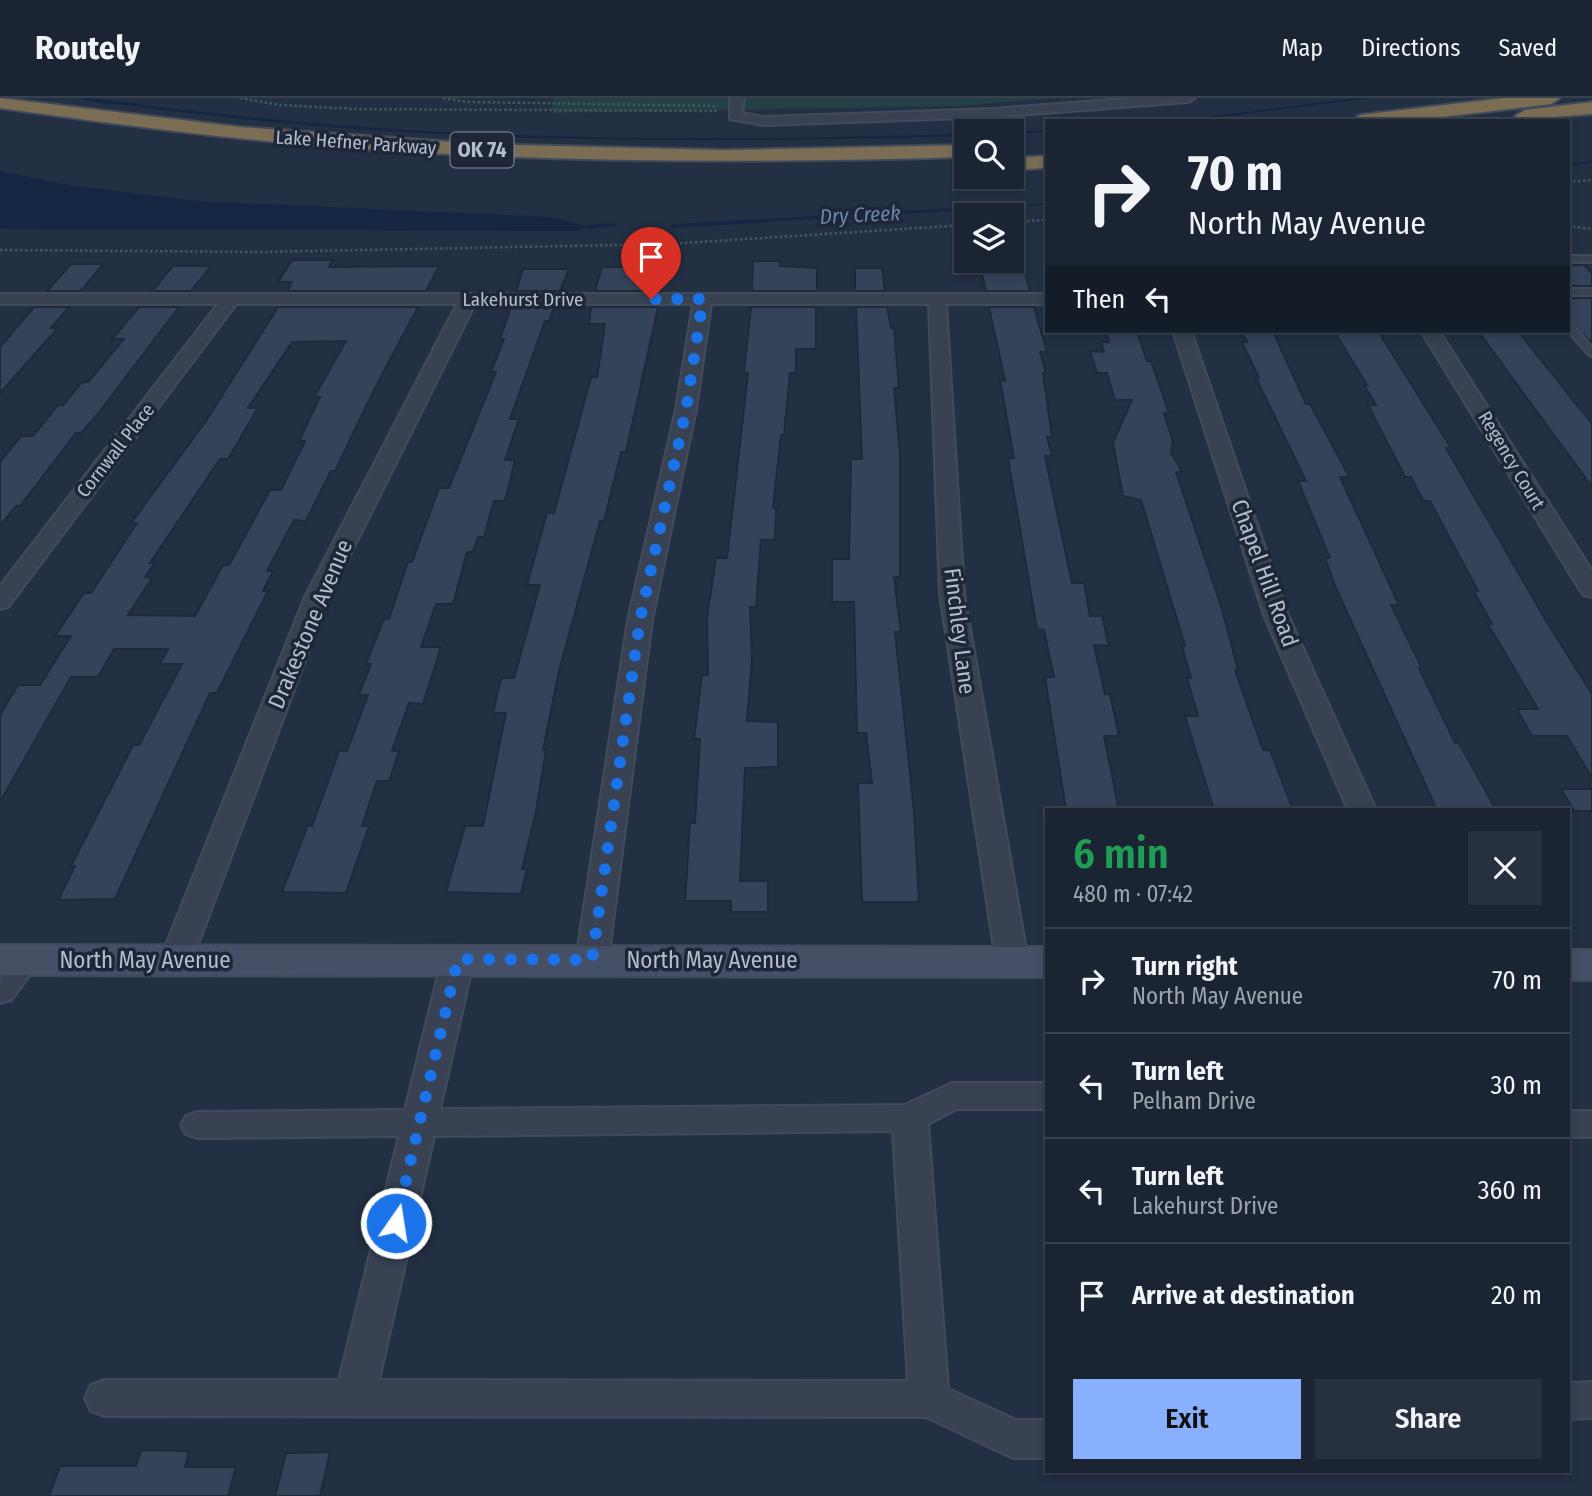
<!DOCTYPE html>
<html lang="en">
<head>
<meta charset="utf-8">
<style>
  body { margin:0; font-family:"Fira Sans Condensed",sans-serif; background:#27303f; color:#f1f3f6; height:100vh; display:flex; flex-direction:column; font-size:26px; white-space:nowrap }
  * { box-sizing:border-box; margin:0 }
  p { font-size:23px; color:#9fa4ac }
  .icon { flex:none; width:38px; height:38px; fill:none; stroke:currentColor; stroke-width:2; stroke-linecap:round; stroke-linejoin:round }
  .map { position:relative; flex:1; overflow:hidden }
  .side { position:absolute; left:1045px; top:710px; width:525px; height:665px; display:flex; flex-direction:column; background:#1a2433; border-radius:0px; box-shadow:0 4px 10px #0003,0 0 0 2px #38414e }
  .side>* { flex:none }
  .top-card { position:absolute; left:1045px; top:21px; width:525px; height:214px; border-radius:0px; box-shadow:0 4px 10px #0003,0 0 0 2px #38414e; background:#1a2433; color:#f1f3f6; overflow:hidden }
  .buttons { position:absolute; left:954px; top:21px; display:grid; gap:14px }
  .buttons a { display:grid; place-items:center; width:70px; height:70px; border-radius:0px; background:#1a2433; box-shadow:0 4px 10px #0003,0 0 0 2px #38414e; font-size:35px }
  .pin { position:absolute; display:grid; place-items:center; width:60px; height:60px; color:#fff; margin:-72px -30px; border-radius:50% 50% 50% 0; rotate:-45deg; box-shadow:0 0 7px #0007 }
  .pin .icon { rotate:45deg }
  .me { position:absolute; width:77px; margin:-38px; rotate:13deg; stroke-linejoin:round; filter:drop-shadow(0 0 5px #0008) }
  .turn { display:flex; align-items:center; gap:24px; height:147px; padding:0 28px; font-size:32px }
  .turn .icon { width:91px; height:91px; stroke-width:2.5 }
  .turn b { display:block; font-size:49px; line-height:60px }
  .then { display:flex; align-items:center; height:66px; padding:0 28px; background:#0003; gap:14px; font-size:26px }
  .round { display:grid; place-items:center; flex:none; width:74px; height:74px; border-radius:0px; background:#27303f }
  .summary { display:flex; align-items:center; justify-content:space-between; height:119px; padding:0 28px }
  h1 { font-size:42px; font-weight:600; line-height:52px; color:#1e9e55 }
  .button { display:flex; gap:14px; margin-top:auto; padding:14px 28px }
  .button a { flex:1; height:80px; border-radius:0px; background:#88b0ff; color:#111; font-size:28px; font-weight:600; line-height:80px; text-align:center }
  .button a+a { background:#27303f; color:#f1f3f6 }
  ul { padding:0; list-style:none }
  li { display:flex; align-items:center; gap:21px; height:105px; padding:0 28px; border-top:2px solid #38414e }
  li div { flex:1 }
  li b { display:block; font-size:26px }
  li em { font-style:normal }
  header { display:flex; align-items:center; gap:42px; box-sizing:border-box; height:98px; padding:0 35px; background:#1a2433; border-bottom:2px solid #38414e }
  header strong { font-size:33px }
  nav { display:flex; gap:38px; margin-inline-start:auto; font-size:24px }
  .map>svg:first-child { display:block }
  .green { fill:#254045 }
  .water { fill:#152643 }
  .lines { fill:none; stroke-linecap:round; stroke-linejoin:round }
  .stream { fill:#152643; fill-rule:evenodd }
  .building { fill:#35435a; stroke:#1f293a; stroke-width:2; fill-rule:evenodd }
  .service-casing { stroke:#424b5c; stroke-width:4 }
  .minor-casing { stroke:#424b5c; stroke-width:4 }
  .secondary-casing { stroke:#424b5c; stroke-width:4 }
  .motorway-casing { stroke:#404a5a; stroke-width:4 }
  .path { stroke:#3f595c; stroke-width:2.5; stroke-dasharray:2.5 2.5; stroke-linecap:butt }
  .service { fill:#384253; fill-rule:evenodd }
  .minor { fill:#384253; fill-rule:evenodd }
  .secondary { fill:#455067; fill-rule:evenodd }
  .motorway { fill:#7a6d54; fill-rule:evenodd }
  .route { stroke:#1a73e8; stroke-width:12; stroke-dasharray:0 21.6 }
  .labels { text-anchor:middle; stroke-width:7; stroke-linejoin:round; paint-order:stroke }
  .far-street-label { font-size:19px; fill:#b5bdcd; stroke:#1d2738 }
  .shield { fill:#1d2738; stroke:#8790a0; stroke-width:2 }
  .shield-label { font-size:21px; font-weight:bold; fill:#b5bdcd }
  .far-water-label { font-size:21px; font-style:italic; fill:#6a85af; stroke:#1d2738 }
  .street-label { font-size:23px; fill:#b5bdcd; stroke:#1d2738 }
</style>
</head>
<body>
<header>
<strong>Routely</strong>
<nav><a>Map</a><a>Directions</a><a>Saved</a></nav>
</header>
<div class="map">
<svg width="1592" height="1398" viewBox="0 0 1592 1398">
  <rect width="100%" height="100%" fill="#233044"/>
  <path class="green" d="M553 0H1055L957 8 551 15Z"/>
  <path class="water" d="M0 73 68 87 197 103 551 119 589 129 578 133 0 131Z"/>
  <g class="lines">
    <path class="stream" d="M79 0H91C197 14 304 26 411 32 596 43 781 41 966 36V38C731 45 496 46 262 23 218 18 175 14 131 8 114 6 94 5 79 0Z
      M1358 0H1370L1191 23H1176Z
      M1046 32V34L1012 36V34Z
      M1592 63V65L1568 68V66Z
      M1046 105V107L673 130 670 128 673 126Z
      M614 125 617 127 616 128 589 131 586 129 589 127Z"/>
  </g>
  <path class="building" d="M292 162H333L329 169 439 168 426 193H287L292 184H278Z
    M753 163H780V168L817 170V193H752Z
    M71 166H103L81 193H47Z
    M990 166H1022L1030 193H986L980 169Z
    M1568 167H1584L1592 175V188H1568Z
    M173 168H211L191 193H152Z
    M602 169H664L661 193H595Z
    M855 170H882L885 193H855Z
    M523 171H569L560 193H516Z
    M1568 200H1592V245L1568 222Z
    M34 209H69L51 230H58L0 295V249Z
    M139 209H179L97 317 81 335H76L20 408H16L0 428V364L21 338H33L58 307H63L82 284H88L124 241H112Z
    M278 209H418L375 290 335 373H331L306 423 294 422 267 473H273L263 493H268L217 595H210L115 801 58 802 75 768H71L133 647H139L182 566H160L168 551H114L98 579H71L0 704V617L18 587H40L71 538H55L84 495H91L137 425H131L206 323ZM346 243 314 299H320L299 343H305L281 392H270L229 467H223L195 518 128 517 152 480 145 479 155 465H150L220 361H228L258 310H248L292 244Z
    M511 209H554L549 223H545L510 321H519L505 362H515L505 403H494L484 439H478L473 454H467L453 506H436L421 549H441L423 606 409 605 392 653H399L389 683H377L362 728H369L346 795 282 794 308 727 312 728 339 653H347L368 597H359L371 566H366L384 521H389L408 464H412L439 390H449L496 274H491L504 241H500Z
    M591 209H658L626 354H621L604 423H600L559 573 543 652H546L536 714 522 771H527L521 796 446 794 465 728H483L506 615H493L501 580H514L540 487H527L547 415H554L591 279H597L605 226H589Z
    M751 209H816V251H796V275H790L784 337H781L773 410H776L775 442H761L756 509H750L752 561 747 623 778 624V669L745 670 740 783H768V814H731V803H685L690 725H695L700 641H694L702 577H708L707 519 716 460H727L748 275H744Z
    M856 209H887L891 230H894L899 290H894L900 356V479H894L901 534H895L914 713 919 804H862L858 685H872L866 635H857L854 504H832V461H849L851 361H862Z
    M989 209H1034L1047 254H1040L1046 275H1043L1052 339H1047L1052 358H1045L1072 485H1084L1090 518H1102L1109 548 1094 547 1105 596H1110L1119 638H1104L1119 712H1066L1045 579H1054L1044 532 1037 531 1008 360H1014L1000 282 1005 283Z
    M1106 233H1137L1147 263H1151L1169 315H1164L1173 344 1171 354 1182 374H1176L1221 508 1238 572H1235L1263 652H1270L1293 712H1214L1185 618H1198L1187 580H1191L1182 548H1185L1141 402 1123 398 1113 345 1132 302H1115L1107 275H1097L1090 253 1104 254 1101 244H1109Z
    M1242 233H1273L1306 306H1310L1350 380 1340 379 1399 507H1391L1422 570H1419L1455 645H1459L1496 712H1437L1336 490 1325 460H1330L1298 383H1306L1256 280H1259L1242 244H1247Z
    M1334 233H1378L1451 350H1446L1548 526 1592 596V680L1567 638H1532L1517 611H1538L1488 526H1492L1474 493H1478L1430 403H1423L1411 379H1405L1368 307H1376L1364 287H1367Z
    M1478 233H1518L1592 326V389Z
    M1561 691H1592V713H1574Z
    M141 1352 189 1353 185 1369H236L228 1398H49L60 1368H136Z
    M330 1354 320 1398H275L286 1355Z"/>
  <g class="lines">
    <defs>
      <path id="service" d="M1568 158H1592V164H1568Z
        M1568 191H1592V197H1568Z
        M1568 224 1571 225 1592 249V258L1589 257 1568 233Z"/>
      <path id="minor" d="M730 0H744L742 15 763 19 993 11 1135 0H1195L1188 4 993 19 763 27 730 21Z
        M0 196H1046V206H946L964 496 1028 863 1023 871 1012 874 1001 871 996 863 940 496 929 206H711L696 311 652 522 608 862 603 870 592 873 581 870 576 862 628 522 676 311 693 206H475L329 499 192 862 187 870 176 873 165 870 160 862 305 499 457 206H236L8 509 0 511V488L218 206H0Z
        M1173 233H1191L1288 517 1376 712H1348L1264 517Z
        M1421 233H1439L1592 473V499L1584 497 1580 492Z
        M458 850 469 853 474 861 440 1011 905 1007 952 985H1046V1011H957L928 1026 948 1291 1016 1322H1046V1360H1013L926 1319 105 1318 91 1313 85 1300 91 1287 105 1282H339L399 1038 198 1040 186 1036 181 1027 186 1018 198 1014 405 1012 442 861 447 853ZM893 1033 908 1283 379 1282 434 1038Z
        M25 851 36 854 41 862 11 902 0 905C0 882 0 859 25 851Z
        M1568 1013H1592V1039H1568Z
        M1592 1284V1320L1568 1321V1285Z"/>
      <path id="secondary" d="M0 847 1046 849V879L0 877Z
        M1568 852H1592V882H1568Z"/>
      <path id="motorway" d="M0 0 240 29 482 46 724 52 966 47V59C765 65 564 65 363 51 241 43 121 27 0 10Z
        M1504 0H1560L1551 6 1409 23H1351L1360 17Z
        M1592 4V16L1518 22 1515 18 1525 12Z
        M1046 58V70L1012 72V60Z"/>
    </defs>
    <use href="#service" class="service-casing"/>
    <use href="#minor" class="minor-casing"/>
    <use href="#secondary" class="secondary-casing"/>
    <use href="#motorway" class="motorway-casing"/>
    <path class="path" d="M240 0 280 7 354 11 718 13
      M443 0 468 4 718 8
      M1568 84 1592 82
      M1012 124 1046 122
      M1568 128 1592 131
      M0 152 260 154 668 146 966 127"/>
    <use href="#service" class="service"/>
    <use href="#minor" class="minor"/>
    <use href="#secondary" class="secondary"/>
    <use href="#motorway" class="motorway"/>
  </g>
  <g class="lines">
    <path class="route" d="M396 1125 458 861 592 862 640 522 686 312 703 201H651"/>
  </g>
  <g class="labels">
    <g class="far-street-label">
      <text transform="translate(356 44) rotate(4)" y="7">Lake Hefner Parkway</text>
      <text x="523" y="208">Lakehurst Drive</text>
      <text transform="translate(115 352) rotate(-52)" y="7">Cornwall Place</text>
      <text transform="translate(1512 362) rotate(59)" y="7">Regency Court</text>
    </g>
    <rect class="shield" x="450.5" y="34.5" width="63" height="35" rx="5"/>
    <g class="shield-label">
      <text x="482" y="59">OK 74</text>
    </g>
    <g class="far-water-label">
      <text transform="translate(860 117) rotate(-3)" y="7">Dry Creek</text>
    </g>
    <g class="street-label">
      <text transform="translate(1265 475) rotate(70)" y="8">Chapel Hill Road</text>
      <text transform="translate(310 526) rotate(-67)" y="8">Drakestone Avenue</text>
      <text transform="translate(960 533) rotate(83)" y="8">Finchley Lane</text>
      <text x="145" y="870">North May Avenue</text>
      <text x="712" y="870">North May Avenue</text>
    </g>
  </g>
</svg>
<div class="buttons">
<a><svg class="icon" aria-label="search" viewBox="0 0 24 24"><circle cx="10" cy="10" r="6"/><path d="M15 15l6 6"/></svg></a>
<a><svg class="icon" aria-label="layers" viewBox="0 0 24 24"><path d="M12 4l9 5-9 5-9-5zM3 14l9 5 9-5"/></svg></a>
</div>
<div class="pin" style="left:651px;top:201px;background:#d93025"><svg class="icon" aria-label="arrive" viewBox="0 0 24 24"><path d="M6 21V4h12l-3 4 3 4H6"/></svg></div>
<svg class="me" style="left:396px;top:1125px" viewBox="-20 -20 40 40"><circle r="17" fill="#1a73e8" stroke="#fff" stroke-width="3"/><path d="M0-11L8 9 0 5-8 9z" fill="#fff"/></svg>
<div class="top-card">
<div class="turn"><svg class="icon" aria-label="right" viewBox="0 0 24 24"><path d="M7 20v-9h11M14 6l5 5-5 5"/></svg><div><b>70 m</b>North May Avenue</div></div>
<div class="then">Then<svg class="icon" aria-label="left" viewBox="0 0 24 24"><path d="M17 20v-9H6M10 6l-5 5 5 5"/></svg></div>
</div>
<section class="side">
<div class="summary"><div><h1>6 min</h1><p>480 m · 07:42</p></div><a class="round"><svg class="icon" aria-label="close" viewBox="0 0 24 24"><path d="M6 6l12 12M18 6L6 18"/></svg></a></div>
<ul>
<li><svg class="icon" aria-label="right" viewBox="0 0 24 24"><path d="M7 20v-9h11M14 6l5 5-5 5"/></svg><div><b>Turn right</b><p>North May Avenue</p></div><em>70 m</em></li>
<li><svg class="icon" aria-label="left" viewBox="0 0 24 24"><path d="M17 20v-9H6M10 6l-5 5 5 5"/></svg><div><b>Turn left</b><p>Pelham Drive</p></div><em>30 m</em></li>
<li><svg class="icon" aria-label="left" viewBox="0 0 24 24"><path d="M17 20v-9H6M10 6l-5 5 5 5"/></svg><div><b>Turn left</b><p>Lakehurst Drive</p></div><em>360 m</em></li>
<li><svg class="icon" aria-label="arrive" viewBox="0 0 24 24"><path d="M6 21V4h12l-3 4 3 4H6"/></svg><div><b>Arrive at destination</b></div><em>20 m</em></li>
</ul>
<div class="button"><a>Exit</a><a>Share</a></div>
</section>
</div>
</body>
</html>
